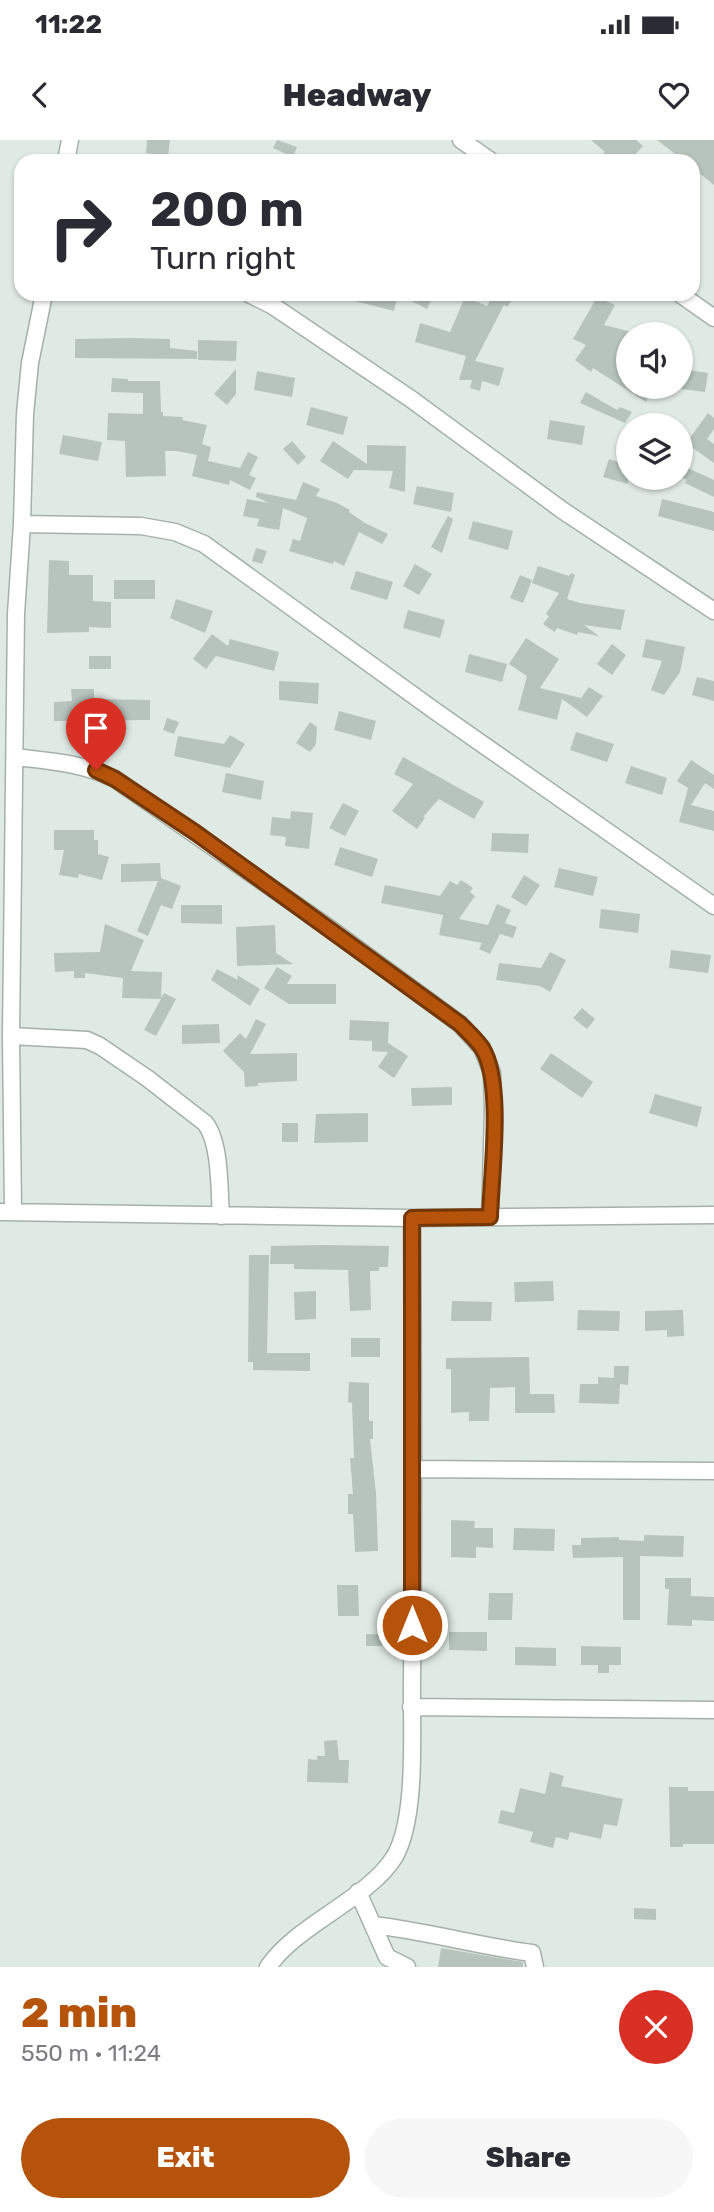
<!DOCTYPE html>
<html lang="en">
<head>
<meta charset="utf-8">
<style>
  body { margin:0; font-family:Rubik,sans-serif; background:#f7f7f7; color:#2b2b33; height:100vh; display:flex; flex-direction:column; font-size:26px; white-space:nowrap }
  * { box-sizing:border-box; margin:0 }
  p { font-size:23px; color:#7c7c81 }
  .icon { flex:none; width:38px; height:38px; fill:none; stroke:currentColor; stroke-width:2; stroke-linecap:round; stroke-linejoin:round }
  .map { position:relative; height:1827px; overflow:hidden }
  .drawer { display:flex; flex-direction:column; background:#fff; flex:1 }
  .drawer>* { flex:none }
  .hud { position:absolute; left:14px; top:14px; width:686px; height:147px; border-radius:21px; box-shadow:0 2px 5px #0004; background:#fff; color:#2b2b33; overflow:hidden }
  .tools { position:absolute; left:616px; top:182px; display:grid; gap:14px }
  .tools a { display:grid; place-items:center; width:77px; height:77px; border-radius:50%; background:#fff; box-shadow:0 2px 5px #0004; font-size:35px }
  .pin { position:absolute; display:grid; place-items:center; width:60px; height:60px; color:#fff; margin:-72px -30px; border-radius:50% 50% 50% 0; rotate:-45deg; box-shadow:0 0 7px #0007 }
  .pin .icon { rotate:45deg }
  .me { position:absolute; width:77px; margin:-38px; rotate:0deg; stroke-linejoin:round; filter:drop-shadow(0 0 5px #0008) }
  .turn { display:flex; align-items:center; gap:24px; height:147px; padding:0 21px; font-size:32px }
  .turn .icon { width:91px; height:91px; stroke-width:2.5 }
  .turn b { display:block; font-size:49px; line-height:60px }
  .round { display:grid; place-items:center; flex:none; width:74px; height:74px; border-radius:37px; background:#f7f7f7 }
  .summary { display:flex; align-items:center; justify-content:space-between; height:119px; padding:0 21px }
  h1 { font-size:42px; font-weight:800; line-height:52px; color:#b45309 }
  .cta { display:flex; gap:14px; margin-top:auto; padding:14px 21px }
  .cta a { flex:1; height:80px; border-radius:42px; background:#b45309; color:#fff; font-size:28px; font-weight:800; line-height:80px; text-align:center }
  .cta a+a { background:#f7f7f7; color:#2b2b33 }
  .status { display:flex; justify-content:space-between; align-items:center; height:49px; padding:0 35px; background:#fff; direction:ltr }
  .status svg { height:19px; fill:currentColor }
  header { display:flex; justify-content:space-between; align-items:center; height:91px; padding:0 21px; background:#fff; font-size:32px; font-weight:800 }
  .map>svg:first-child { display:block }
  .building { fill:#b6c4bc }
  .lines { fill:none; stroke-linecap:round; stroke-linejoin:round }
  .minor-casing { stroke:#a4b1aa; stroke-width:19 }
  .minor { stroke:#fff; stroke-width:16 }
  .route-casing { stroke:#753606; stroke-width:18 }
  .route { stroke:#b45309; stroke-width:12 }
</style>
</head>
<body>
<div class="status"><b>11:22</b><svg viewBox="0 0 49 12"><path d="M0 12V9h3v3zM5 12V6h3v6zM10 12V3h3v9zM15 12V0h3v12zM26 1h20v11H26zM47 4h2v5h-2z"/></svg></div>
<header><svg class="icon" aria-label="back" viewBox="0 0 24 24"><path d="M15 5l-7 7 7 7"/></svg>Headway<svg class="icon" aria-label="heart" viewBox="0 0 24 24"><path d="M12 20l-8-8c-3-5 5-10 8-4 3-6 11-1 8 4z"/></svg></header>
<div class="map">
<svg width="714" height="1827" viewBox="0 0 714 1827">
  <rect width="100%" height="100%" fill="#e0eae4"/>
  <path class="building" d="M147 0H170L168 16 146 13Z
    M277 0 297 7 293 17 273 8Z
    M591 0H636L643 6 629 21H597L605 12Z
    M657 0H714V45L693 28V21H684Z
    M344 154H434L427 169 398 154 394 171 343 158Z
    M486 154H516L507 167 504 165 475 221 504 228 499 246 482 241 480 251 470 248 472 240H459L466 216 415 202 420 183 450 192 465 157 487 166 492 158Z
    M597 157 615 165 604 185 628 191V247H654L646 262 593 228 591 232 575 220 586 205 573 199Z
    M130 198 170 199V208L197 211V219L75 218V199Z
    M198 200 237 201 236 221 198 220Z
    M236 229V254L227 265 214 254Z
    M681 229 708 233 705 252 681 249Z
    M257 231 295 238 292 257 254 250Z
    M112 238 128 239V241H160L161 272H163V276L183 277 182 280 207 285 202 304 211 307 208 321 240 328 248 312 258 317 249 335 256 338 250 350 230 340 229 345 192 336 197 315 177 311H165L166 336 126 337 125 301 107 300 108 273 143 274V253L111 252Z
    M586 252 617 270 620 267 632 272 625 283 580 263Z
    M311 267 348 277 343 295 306 285Z
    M708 273 714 278V289L707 299 714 304V323L686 303Z
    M550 280 585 286 582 305 547 299Z
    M63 295 102 302 98 321 59 314Z
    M292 301 306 317 298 325 283 309Z
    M333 301 367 324V305L406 306 405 352 389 348 393 331 354 330 348 339 320 321Z
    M609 319 628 325V344L603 337Z
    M681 325 714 340V357L685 343 687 340 681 337Z
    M303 342 320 349 316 356 337 363 350 370 349 372 365 383 388 394 382 404 359 392 344 426 334 421 333 424 289 411 293 399 300 401 307 378 283 368 279 390 257 386 259 379 243 376 247 359 269 363 256 357 257 352 296 360Z
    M417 346 454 353 451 372 413 364Z
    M662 359 714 372V391L658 376Z
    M448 376 453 379 442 413 431 407Z
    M473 381 513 391 508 410 468 399Z
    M256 408 267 411 262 424 252 421Z
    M49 420 69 421V435H93V461L111 462V488L89 487V492L47 493Z
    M415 424 432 434 419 455 403 446Z
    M538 426 569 436 571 433 575 435 567 459 580 463 625 470 621 490 584 485 599 496 578 492 577 495 557 488 555 492 543 484 549 476 546 474 559 453 532 443Z
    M356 431 393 442 387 460 350 449Z
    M520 435 532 440 523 463 510 458Z
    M114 440H155V459H114Z
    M176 459 213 471 205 493 170 478Z
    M408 470 445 480 440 498 403 488Z
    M212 494 228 506 230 499 279 512 274 531 216 516 206 529 193 519Z
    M526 498 559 519 540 548 581 558 589 547 603 556 587 577 562 559 557 580 518 570 527 536 509 524Z
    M646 499 685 507 680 532 664 555 651 550 662 521 642 517Z
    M612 504 626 515 612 535 597 524Z
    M469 514 507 524 502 542 465 532Z
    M89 516H111V529H89Z
    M697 537 714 541V561L692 555Z
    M279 541 319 543 318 564 279 560Z
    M71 549H94V559L150 560V580L54 581V562L72 561Z
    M339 571 376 581 371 600 334 590Z
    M167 578 179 582 174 594 163 590Z
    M310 582 317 587 316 604 310 612 296 603Z
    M576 592 614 604 607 622 570 610Z
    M230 595 245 604 230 628 174 616 178 596 224 604Z
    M403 617 484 662 474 679 439 659 423 677 425 678 417 689 392 671 413 644 394 634Z
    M691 620 714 635V649L705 643 691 665 714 671V691L679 682 688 648 677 641Z
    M631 626 667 638 662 655 625 643Z
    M226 633 264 641 261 660 222 652Z
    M343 663 359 671 345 696 329 688Z
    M291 671 313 673 309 709 285 706 286 697 270 695 272 677 290 679Z
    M54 690H94V700H98V714L109 717 102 740 79 734 78 738 59 735 64 710H54Z
    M492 693 529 694 528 713 491 711Z
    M340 707 378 719 372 737 334 725Z
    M160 723 161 738 181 746 172 769 161 765 148 796 137 791 158 741 121 742V724Z
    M559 728 598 737 593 756 554 747Z
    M524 735 540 745 526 766 511 757Z
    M461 740 473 748 470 752 475 756 459 779 488 785 497 764 511 770 505 783 517 787 513 798 500 794 490 814 479 809 482 803 439 795 443 775 381 763 385 745 440 756 450 741 457 745Z
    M181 765H222V784L181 783Z
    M601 769 640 774 638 793 599 788Z
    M105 784 144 800 131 831 162 832 161 858 164 853 176 859 156 896 144 890 161 859 122 858 123 838 85 833V838H74V831L55 832 54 813 100 812Z
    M275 785 276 813 293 824 237 826 236 787Z
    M671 810 711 815 708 833 669 828Z
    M550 812 566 820 550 852 540 846 496 840 499 823 541 828Z
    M277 827 292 836 287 844H336V864H289L264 848Z
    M217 829 238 840 237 835 260 849 250 866 211 840Z
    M582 868 595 879 587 889 573 878Z
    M256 879 266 884 250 914 297 913V941L258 943V946L245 947 244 932 223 911 240 893 246 899Z
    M350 880 389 882 388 903 408 916 394 938 378 927 388 912 372 911V901L349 900Z
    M219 884 220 903 182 904V885Z
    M551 913 593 942 582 958 540 929Z
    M452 947V965L412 966 411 948Z
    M655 954 702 967 697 987 649 973Z
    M368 973V1002L314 1003 316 974Z
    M282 983H298V1002H282Z
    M321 1105 389 1106 388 1127H379V1131H370L371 1170 350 1171 348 1130 294 1129V1124H270L271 1106Z
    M249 1115H269L267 1213H310V1231L253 1230V1222H248Z
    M553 1141 554 1161 515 1162 514 1142Z
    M316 1151V1179L295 1180 294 1152Z
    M452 1161 492 1162 491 1181H451Z
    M578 1170 620 1171 619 1191 577 1190Z
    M683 1170 684 1196 667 1197V1190L645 1191V1171Z
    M351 1198H380V1217H351Z
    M529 1217 530 1254H554L555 1273H515V1247L490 1248 489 1281H469V1272L451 1273V1229H446V1218Z
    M614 1226H629L628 1245 620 1244 619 1264 579 1263 580 1244H598V1237L614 1238Z
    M349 1242 369 1243V1281H373V1299H370L376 1353 378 1411 355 1412 353 1374H348V1354H353L350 1318H354L352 1263 348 1262Z
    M451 1380 475 1381 474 1388H493V1408L476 1407V1418L451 1417Z
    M514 1388 555 1389 554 1411 513 1410Z
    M644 1395 684 1396 683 1417 640 1416V1480H623V1417L573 1418 572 1405H581V1398L619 1397V1400L644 1401Z
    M665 1438H691V1456L714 1457V1481L692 1480V1486L667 1485 669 1449H665Z
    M337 1445H358L359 1476H338Z
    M489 1453H513L512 1480H488Z
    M449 1492H487V1511L449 1510Z
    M366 1494 400 1495V1506H366Z
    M581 1506 621 1507V1525H609V1533H598V1525H581Z
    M515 1507 556 1508V1526L515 1525Z
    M337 1600 339 1620H349L348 1643 307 1642 308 1619 317 1620V1616H325L324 1601Z
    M550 1632 564 1636 561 1646 623 1659 617 1686 604 1684 601 1699 570 1692 568 1700 556 1697 553 1708 530 1702 533 1692 498 1683 501 1670 514 1673 520 1648 545 1654Z
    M669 1647H688V1651H714V1704H683V1707H670Z
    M634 1768 656 1769V1780L634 1779Z
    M441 1808 523 1822V1827H438Z"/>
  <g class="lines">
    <defs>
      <path id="minor" d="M461 0 491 21
        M66 21 70 0
        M249 154 273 166 411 259 562 370 714 471
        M680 154 714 178
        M22 384 141 386 175 392 204 404 435 571 714 766
        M15 617C49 621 83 623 115 639L325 785 460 884 482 908 492 933 493 972 490 1077
        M11 896 87 900 100 906 147 938 205 983C221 1003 219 1050 221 1076
        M0 1072 412 1078 714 1075
        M13 1072 11 896 16 474 22 384 25 274 30 223 44 154
        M414 1329 714 1331
        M411 1567 714 1570
        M358 1752 387 1817 407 1827
        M373 1785C426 1791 478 1806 532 1813L535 1827
        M268 1827C297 1784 369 1759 395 1716 418 1675 411 1585 412 1538 414 1385 413 1232 412 1078"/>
    </defs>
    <use href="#minor" class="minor-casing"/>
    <use href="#minor" class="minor"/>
  </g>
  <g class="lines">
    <defs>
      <path id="route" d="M96 630 115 639 196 693 460 884C467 891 476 899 482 908 504 942 491 1036 490 1077L412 1078V1485"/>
    </defs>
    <use href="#route" class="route-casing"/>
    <use href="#route" class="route"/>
  </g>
</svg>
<div class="tools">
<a><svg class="icon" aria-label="sound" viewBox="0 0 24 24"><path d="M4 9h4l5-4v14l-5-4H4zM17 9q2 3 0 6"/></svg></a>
<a><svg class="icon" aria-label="layers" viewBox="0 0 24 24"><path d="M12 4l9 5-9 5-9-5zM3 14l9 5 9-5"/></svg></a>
</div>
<div class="pin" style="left:96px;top:630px;background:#d93025"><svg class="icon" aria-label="arrive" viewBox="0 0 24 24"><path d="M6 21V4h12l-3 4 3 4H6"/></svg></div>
<svg class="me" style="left:412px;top:1485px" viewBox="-20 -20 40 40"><circle r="17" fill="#b45309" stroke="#fff" stroke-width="3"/><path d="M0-11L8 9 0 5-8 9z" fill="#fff"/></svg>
<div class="hud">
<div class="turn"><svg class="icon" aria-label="right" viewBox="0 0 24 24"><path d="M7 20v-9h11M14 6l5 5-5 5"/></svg><div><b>200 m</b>Turn right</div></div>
</div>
</div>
<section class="drawer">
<div class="summary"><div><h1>2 min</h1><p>550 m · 11:24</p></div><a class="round" style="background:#d93025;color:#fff"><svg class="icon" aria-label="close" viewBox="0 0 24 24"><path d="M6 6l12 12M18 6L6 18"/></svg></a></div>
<div class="cta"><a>Exit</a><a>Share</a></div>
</section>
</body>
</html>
